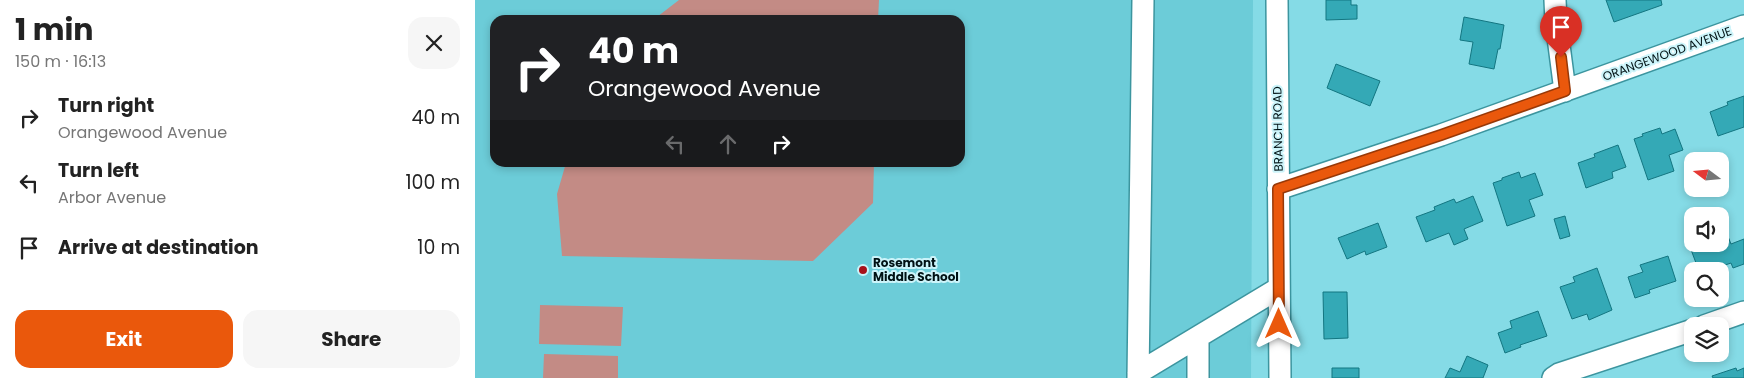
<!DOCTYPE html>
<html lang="en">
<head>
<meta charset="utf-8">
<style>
  body { margin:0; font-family:Poppins,sans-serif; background:#f6f6f6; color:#222; height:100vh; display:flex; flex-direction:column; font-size:19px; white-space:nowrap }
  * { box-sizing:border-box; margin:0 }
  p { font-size:16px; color:#767676 }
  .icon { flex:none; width:28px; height:28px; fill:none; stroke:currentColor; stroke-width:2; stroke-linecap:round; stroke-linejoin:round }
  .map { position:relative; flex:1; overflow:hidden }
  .side { display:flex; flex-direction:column; background:#fff; width:475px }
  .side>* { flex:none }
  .banner { position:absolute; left:15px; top:15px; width:475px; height:152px; border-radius:15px; box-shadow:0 2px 8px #0003; background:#202124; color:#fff; overflow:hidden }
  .needle { width:32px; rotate:286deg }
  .controls { position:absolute; left:1209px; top:152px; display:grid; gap:10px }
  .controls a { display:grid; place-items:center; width:45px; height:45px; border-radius:10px; background:#fff; box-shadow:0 2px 8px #0003; font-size:25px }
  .pin { position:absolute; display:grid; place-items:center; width:42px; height:42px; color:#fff; margin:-51px -21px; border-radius:50% 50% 50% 0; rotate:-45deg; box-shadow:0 0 5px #0007 }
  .pin .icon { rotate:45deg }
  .me { position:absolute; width:55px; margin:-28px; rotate:0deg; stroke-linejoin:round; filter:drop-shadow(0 0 4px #0008) }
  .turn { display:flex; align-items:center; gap:18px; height:105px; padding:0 15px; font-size:22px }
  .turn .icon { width:65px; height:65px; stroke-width:2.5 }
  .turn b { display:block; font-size:35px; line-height:42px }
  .lanes { display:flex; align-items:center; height:48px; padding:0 15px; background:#0003; justify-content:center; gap:25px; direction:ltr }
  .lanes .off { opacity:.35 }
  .round { display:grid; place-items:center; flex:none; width:52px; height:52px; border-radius:15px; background:#f6f6f6 }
  .head { display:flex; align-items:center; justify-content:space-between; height:85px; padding:0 15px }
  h1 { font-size:30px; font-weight:700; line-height:38px }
  .cta { display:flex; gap:10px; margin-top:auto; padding:10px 15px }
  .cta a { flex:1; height:58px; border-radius:15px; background:#ea580c; color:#fff; font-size:20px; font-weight:700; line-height:58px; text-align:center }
  .cta a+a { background:#f6f6f6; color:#222 }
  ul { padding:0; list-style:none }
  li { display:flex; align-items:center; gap:15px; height:65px; padding:0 15px }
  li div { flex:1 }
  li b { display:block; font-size:19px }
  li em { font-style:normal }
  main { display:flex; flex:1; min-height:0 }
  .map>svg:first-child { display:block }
  .built { fill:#6cccd8; fill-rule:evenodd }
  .green { fill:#c38b85 }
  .building { fill:#34a9b6; stroke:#137681 }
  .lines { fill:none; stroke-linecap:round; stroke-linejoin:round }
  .minor-casing { stroke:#3c959f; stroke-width:24 }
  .minor { stroke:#fff; stroke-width:21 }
  .route-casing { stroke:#983908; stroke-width:12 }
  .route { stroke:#ea580c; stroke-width:9 }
  .poi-dot { fill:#a7111a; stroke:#ccf4fa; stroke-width:2 }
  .labels { text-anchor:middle; stroke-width:4; stroke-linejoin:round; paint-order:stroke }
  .street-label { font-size:12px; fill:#001114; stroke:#ccf4fa }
  .poi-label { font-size:12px; font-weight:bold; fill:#001114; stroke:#ccf4fa; text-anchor:start }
</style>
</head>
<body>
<main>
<section class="side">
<div class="head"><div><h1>1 min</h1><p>150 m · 16:13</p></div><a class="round"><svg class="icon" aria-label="close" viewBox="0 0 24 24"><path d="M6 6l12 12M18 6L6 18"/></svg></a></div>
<ul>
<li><svg class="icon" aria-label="right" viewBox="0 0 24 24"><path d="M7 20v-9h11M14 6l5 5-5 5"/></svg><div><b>Turn right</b><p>Orangewood Avenue</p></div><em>40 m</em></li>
<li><svg class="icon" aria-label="left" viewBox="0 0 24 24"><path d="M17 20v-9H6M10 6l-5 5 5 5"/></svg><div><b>Turn left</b><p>Arbor Avenue</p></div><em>100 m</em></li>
<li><svg class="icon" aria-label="arrive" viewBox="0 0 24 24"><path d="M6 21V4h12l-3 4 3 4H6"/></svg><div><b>Arrive at destination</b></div><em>10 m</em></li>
</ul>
<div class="cta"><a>Exit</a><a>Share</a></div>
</section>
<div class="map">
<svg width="1269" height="378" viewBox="0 0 1269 378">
  <rect width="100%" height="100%" fill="#85dbe6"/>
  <path class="built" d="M0 0H778L776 378H0ZM20 20H485V162H20Z"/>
  <path class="green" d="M204 0H404L403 20H178Z
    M91 163H399L398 203 338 261 87 256 82 194Z
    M65 305 148 307 146 346 64 344Z
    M69 354 143 356V378H68Z"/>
  <path class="building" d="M851 0H876V5H882V19L851 20Z
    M1131 0H1186L1187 5 1139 22Z
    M989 17 1029 25 1025 49H1023L1019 69 994 64 998 42 985 40Z
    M861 64 905 81 895 106 852 88Z
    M1269 96V127L1243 136 1235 112 1253 105 1252 102Z
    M1185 128 1187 134 1200 129 1208 150 1194 155 1199 171 1173 180 1159 139 1168 136 1167 134Z
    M1143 145 1151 167 1137 172 1138 178 1111 188 1103 163 1120 157 1119 154Z
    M1044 172 1046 178 1060 173 1068 195 1054 200 1060 216 1032 226 1018 183 1027 180V178Z
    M998 196 1008 221 989 229 993 239 979 245 974 233 951 242 941 217 960 210 959 207 979 199 981 203Z
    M1090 216 1095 236 1085 239 1079 219Z
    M903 223 912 247 891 255 890 251 872 259 863 238Z
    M1252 234 1256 244 1269 239V264L1258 268 1256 263 1233 271H1224L1215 247 1225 244H1245V237Z
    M1193 256 1201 281 1174 290 1175 293 1160 298 1153 277 1168 272 1165 265Z
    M1122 268 1137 310 1114 320 1112 314 1097 319 1085 287 1100 282 1098 277Z
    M848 292H872L873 338 849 339Z
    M1063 311 1072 336 1045 345 1046 347 1030 353 1023 333 1037 328 1035 321Z
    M992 356 1013 365 1008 378H970L975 368 985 372Z
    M857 368H884V378H857Z
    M1261 368 1262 371 1269 368V378H1238L1237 376Z"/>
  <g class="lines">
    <defs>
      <path id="minor" d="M802 0 805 378
        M1080 0 1081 22 1090 91
        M803 189 966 135 1269 26
        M1229 326 1269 312
        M663 373 804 288
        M663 378 668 0
        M723 378V337
        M1078 378 1084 374 1218 330"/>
    </defs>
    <use href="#minor" class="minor-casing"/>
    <use href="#minor" class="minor"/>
  </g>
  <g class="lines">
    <defs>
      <path id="route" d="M804 324 803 189 966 135 1090 91 1086 57"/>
    </defs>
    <use href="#route" class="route-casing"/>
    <use href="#route" class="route"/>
  </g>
  <circle class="poi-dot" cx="388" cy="270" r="5"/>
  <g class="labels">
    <g class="street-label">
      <text transform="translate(1192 54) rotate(-20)" y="4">ORANGEWOOD AVENUE</text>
      <text transform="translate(803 129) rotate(-91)" y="4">BRANCH ROAD</text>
    </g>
    <g class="poi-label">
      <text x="398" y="267">Rosemont<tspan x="398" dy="14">Middle School</tspan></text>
    </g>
  </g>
</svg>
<div class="controls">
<a><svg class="needle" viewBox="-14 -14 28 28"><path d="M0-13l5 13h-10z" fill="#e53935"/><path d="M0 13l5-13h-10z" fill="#767676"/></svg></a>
<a><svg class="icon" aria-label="sound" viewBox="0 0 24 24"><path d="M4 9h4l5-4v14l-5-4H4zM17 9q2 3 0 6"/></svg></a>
<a><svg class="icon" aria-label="search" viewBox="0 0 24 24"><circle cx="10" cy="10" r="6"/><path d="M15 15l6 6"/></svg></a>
<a><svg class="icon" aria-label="layers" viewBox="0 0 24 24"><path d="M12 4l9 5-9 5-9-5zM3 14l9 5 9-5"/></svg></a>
</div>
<div class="pin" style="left:1086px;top:57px;background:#d93025"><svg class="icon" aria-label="arrive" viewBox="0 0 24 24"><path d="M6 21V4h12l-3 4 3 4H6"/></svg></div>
<svg class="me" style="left:804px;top:324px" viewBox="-20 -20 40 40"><path d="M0-17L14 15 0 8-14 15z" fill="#ea580c" stroke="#fff" stroke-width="4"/></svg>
<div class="banner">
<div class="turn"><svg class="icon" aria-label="right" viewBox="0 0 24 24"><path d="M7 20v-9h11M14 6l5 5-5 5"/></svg><div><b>40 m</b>Orangewood Avenue</div></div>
<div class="lanes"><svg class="icon off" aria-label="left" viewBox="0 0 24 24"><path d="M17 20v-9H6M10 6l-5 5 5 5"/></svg><svg class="icon off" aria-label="ahead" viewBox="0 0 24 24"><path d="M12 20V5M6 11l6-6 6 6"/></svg><svg class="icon" aria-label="right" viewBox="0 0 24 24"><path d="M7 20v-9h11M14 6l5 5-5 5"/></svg></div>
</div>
</div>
</main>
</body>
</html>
